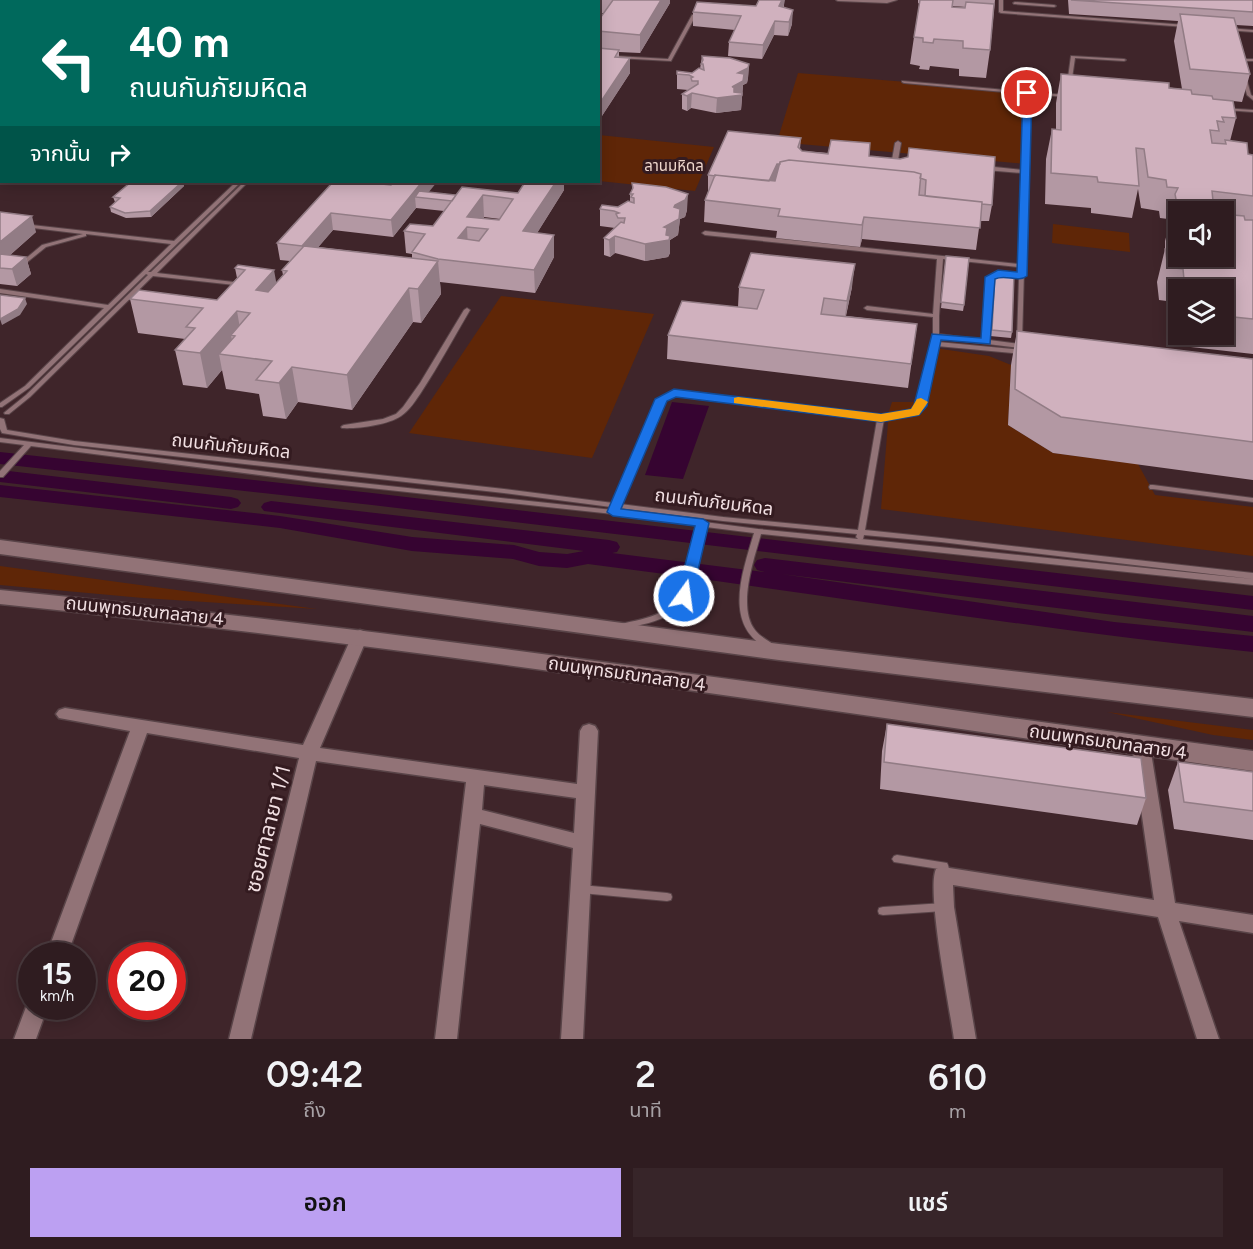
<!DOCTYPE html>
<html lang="th">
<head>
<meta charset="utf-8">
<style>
  body { margin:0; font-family:Figtree,"Noto Sans Thai",sans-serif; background:#372529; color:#f1f3f6; height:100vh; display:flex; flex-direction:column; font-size:22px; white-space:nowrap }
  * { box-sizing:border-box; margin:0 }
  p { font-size:20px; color:#a7a1a5 }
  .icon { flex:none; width:33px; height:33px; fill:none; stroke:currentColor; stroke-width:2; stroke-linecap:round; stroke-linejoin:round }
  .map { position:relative; height:1039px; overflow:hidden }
  .details { display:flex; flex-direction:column; background:#2f1c20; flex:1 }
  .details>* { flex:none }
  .hud { position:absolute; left:0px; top:0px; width:600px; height:183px; box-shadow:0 3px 15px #0003,0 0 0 2px #4a3a3e; background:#00695c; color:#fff; overflow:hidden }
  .controls { position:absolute; left:1168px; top:201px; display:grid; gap:12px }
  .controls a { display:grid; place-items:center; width:66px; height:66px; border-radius:0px; background:#2f1c20; box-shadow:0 3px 15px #0003,0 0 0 2px #4a3a3e; font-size:30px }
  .speed { position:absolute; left:18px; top:942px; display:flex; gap:12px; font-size:30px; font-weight:700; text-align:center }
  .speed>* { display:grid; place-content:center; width:78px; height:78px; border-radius:50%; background:#2f1c20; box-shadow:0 3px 15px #0003,0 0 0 2px #4a3a3e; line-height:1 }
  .speed small { font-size:15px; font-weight:400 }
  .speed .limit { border:9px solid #d22; background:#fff; color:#111 }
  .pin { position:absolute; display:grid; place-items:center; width:51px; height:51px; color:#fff; margin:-26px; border:3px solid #fff; border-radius:50%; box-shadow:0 2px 6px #0007 }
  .me { position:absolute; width:66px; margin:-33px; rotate:14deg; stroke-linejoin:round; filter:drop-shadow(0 0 4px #0008) }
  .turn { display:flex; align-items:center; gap:21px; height:126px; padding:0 30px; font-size:27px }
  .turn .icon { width:78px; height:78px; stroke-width:2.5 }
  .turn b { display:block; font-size:42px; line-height:51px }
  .then { display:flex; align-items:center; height:57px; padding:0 30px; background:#0003; gap:12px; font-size:22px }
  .eta { display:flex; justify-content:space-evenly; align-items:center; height:102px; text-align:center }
  .eta b { font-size:36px; font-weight:600; line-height:42px }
  .cta { display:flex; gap:12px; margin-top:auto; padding:12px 30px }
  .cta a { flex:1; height:69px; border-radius:0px; background:#bca0f2; color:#111; font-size:24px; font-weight:600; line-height:69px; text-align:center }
  .cta a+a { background:#372529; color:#f1f3f6 }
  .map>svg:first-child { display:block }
  .green { fill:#5f2607 }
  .water { fill:#360431 }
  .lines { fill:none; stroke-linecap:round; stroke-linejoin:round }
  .canal { fill:#360431; fill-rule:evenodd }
  .lane-casing { stroke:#594448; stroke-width:2 }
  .street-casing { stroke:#594448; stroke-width:3 }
  .secondary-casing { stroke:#594448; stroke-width:3 }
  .lane { fill:#927377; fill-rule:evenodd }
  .street { fill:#927377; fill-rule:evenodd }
  .secondary { fill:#927377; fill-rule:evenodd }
  .wall { fill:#b398a3; fill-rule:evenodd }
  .shaded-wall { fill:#927c85 }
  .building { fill:#d0b1be; stroke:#927c85; stroke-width:1.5; fill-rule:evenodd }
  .route { fill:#1a73e8; stroke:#114b97; stroke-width:1.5 }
  .slow { fill:#f59e0b }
  .labels { text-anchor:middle; stroke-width:6; stroke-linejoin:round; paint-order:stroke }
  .far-park-label { font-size:15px; fill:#efd7cd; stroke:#341b20 }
  .street-label { font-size:18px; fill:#f1dfe2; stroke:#341b20 }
  .near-street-label { font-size:21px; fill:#f1dfe2; stroke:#341b20 }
</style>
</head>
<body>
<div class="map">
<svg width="1253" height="1039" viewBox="0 0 1253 1039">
  <rect width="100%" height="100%" fill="#3f252a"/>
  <path class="green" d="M798 73 1027 92 1026 164 777 142Z
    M599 135 714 147 695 191 599 181Z
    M1053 224 1129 233 1130 252 1052 243Z
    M501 296 654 314 592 458 409 433Z
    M928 347 989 356 1011 365 1008 425 1053 453 1138 464 1155 495 1253 507V556L881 509 889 411 892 402H921Z
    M0 566 317 609 143 598 0 585Z
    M1107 712 1253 730V740L1213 735Z"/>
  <path class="water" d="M672 402 709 406 683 479 645 475Z"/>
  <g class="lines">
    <path class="canal" d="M0 452 372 493 1253 596V610L372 505 0 464Z
      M0 470 231 497 238 499 241 503 238 507 231 509 0 482Z
      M0 485 280 516 412 537 514 545 539 552 567 554 584 551 264 511 261 507 264 503 271 501 609 540 617 542 620 547 617 552 612 553 765 572 757 570 754 565 757 560 765 558 1253 616V632L781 574 1114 622 1253 636V652C1031 629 810 592 588 564L567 568 539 566 513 559 412 551 280 528 0 497Z"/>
    <defs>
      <path id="lane" d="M424 0H428L427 2H422Z
        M836 0H897L887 3 838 1Z
        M999 0H1003V11L1186 25 1188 26 1186 27 1001 13 999 12Z
        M1015 2 1054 5 1056 6 1054 7 1014 4 1013 3Z
        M702 13 704 14 703 15 695 17 671 61 598 57V55L668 59 692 15Z
        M1228 28 1253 30V32L1226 30V29Z
        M1071 56 1124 59 1126 60 1124 61 1075 58 1071 85 1069 86 1067 85Z
        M1240 59H1253V61H1244L1243 65 1241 66 1239 65Z
        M1242 76 1246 77 1251 95 1253 96V100L1247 95Z
        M902 81 1066 95 1068 96 1066 97 1029 94 1022 341H1018L1017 340 1019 277 999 275 993 278 989 340 1020 344 1023 346 1020 348 939 338 938 342 1023 350 1026 352 1023 354 937 346 922 407 917 413 884 419 865 530 941 538 1253 573V579L941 542 864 535 863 539H861L1253 579V585L761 534C754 559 737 607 755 630 761 638 771 641 777 648L776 650 773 651C721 629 742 574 754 533L706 527C701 552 696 598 672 613 658 622 640 625 623 629L620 628 619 626 620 624C634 621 648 619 661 612 689 599 693 553 699 526L613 514 314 482 31 446 3 477H0V471L24 445 0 442V438L314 478 613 510 758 529 858 539 856 537 857 534 723 521 618 508 615 509 611 507 504 493 74 445 2 433 0 429V418L4 419 7 430 74 441 504 489 613 503 658 399 672 392 881 416 913 410 917 406 933 336V317L867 310 864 308 867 306 933 314 937 259 705 235 702 233 705 231 1019 264 1022 173 985 170 982 168 985 166 1022 170 1025 94 904 83 902 82ZM943 259 1019 267V274L998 271 987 277 983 340 939 334V316ZM675 395 877 420 858 530 723 517 620 504 664 400Z
        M1223 108 1253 110V112L1225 110H1223Z
        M898 141 901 143 898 160 895 162 892 160 895 143Z
        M236 182H241L148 272H151L244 182H248L157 273 242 283 244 284V286L153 276 30 397 9 414H5L4 413 5 412 26 395 148 275 146 274 29 388 2 407H0V403L25 386 104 308 0 293V289L108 305 171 244 86 234V236L46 247 20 268 17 266 18 265 42 245 83 234 25 227 23 226V224L174 241Z
        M467 308 470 310C454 337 439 365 422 391 416 400 410 410 401 416 388 425 357 429 342 428L341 427 342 426 344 425 383 419 396 414 403 407 420 383 464 310Z
        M1150 485H1153L1253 498V502L1153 489H1150L1149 487Z
        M897 855 947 863C950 868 949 874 946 878L943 879 940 878 938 875 939 869 894 862 892 859 894 856Z
        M581 885 667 893 671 894 672 897 671 900 667 901 581 893 577 892 576 889 577 886Z
        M944 903 948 904 949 907 948 910 944 911 883 915 879 914 878 911 879 908 883 907Z"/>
      <path id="street" d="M360 630 366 632 368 636 320 748 577 784 580 731 583 726 589 724 595 726 598 731 583 1039H561L573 848 480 824 457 1039H435L466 782 316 761 251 1039H229L299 758 147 733 67 956H46L130 731 59 718 56 714 59 710 65 708 303 745 352 636 354 632ZM484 785 576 798 574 833 482 810Z
        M1141 739 1147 741 1150 746 1175 903 1253 915V933L1179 921 1219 1039H1197L1158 917 953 885 954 907 976 1039H954C950 1010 926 890 936 869L943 867 1154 900 1132 746 1135 741Z
        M29 999H32V1006H48L36 1039H14Z"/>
      <path id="secondary" d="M0 540 779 644 1253 699V717L779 660 0 554Z
        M0 590C419 632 836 695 1253 751V771C836 712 419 647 0 604Z"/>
    </defs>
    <use href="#lane" class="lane-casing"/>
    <use href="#street" class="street-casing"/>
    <use href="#secondary" class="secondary-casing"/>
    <use href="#lane" class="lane"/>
    <use href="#street" class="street"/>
    <use href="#secondary" class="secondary"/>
  </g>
  <path class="wall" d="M467 0H670V3L640 53 619 52V57L630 58V73L598 122V21L604 13H598V2H467Z
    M918 0H995L990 50 986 78 959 76V69L930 66 929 70 919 69 920 66 910 64 914 37 920 4 918 3ZM952 6 966 7H952Z
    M1068 0H1253V26L1236 25 1250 74 1242 102 1233 101 1236 118 1230 141 1248 154 1253 155V354L1173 345 1170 325 1174 308V302L1159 300 1157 282 1165 249V241L1168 230 1167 225 1168 219 1160 218 1159 211 1141 208 1138 189 1132 218 1091 213V208L1045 204 1046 159 1052 129 1056 130V103L1061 74 1182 89 1174 41 1178 21 1069 14ZM1179 290H1224V334H1179Z
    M784 5V7L792 24 788 36 774 35 762 59 728 56 729 42 735 30 693 26V12L756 6Z
    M702 56 749 64 748 78 747 83 743 85 741 110 716 113 691 108 687 111 682 109V94L688 90 677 89V71L692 73 700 69Z
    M0 101H2V127H0Z
    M801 138 800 149 802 151 869 156 992 205 989 221H980L976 250 862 239 860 247 776 238 777 231 704 222 705 200 708 192V175Z
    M131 182H184V186L151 217 126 218 111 212 110 207 115 202 113 197Z
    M333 182 456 195 518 193 525 182H564V190L537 233 554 235V257L535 293 440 282 441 294 421 323 413 322 352 410 298 402 286 419 263 416 259 394 226 389 222 370 207 388 183 385 175 350 185 339 138 333 130 299 217 300 237 278 235 268 238 265 276 283 283 275 282 270 290 261 280 260 277 243ZM416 208 444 211 433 226 404 231 406 253 412 254V258L318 247 333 230 393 237ZM484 217 500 219 499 220 483 219Z
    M632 183 687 210 685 217 680 219 678 235 670 240V253L668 257 645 261 615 253 610 257 604 255V238L615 228 600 226V209L618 207 630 201V194L632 190Z
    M0 212 36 232 10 255 26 257 31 274 17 286 0 284Z
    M946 256 964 305 963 311 941 308Z
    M995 272 1012 332 1011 338 990 336Z
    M739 287H852L846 316 917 324 908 388 667 359 668 335 738 307Z
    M1017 331 1253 359V480L1053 453 1008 425 1011 365Z
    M887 724 1146 798 1137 825 880 789 882 751Z
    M1178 762 1253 772V840L1174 829 1168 790Z"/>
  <path class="shaded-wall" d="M53 0H62V2H51Z
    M168 0H187V2H166Z
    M541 0H550V2L538 1Z
    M661 0H670V3L640 53V35Z
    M782 0H785L784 5 778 20 779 6Z
    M793 10 792 24 788 36 789 22Z
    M775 21 774 35 762 59 763 45Z
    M0 28H2V41H0Z
    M630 58V73L598 122V106Z
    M749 64 748 78 747 83 743 85 741 110 716 113 717 98 732 87 738 73Z
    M692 93 691 108 687 111V96Z
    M2 163V182H3L0 184V164Z
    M787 163 768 198 769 181 777 164Z
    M182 182H184V186L151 217 150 211Z
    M422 182H437L424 198 415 197 416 208 393 237 391 220Z
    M556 182H564V190L524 254 523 231Z
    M688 194 687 210 685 217 680 219 678 235 670 240V253L668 257 645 261V244L664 227 675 205Z
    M483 195 484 217 477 228 467 217Z
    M331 213 333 230 305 263 302 246Z
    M32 216 36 232 0 264V242Z
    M864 217 862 239 860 247 862 225Z
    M467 227 468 249 458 238Z
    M554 235V257L535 293 534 270Z
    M615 236V253L610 257 609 240Z
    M26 257 31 274 17 286 12 269Z
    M438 261 441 294 421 323 418 289Z
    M855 264 852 287 844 324 847 301Z
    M274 270 280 303 256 290Z
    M409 288 413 322 352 410 347 375Z
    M25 298 27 304 20 315 2 325 0 319Z
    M237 311 243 346 235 336 231 335 235 356 219 354 222 370 207 388 200 353Z
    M292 367 298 402 286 419 279 383Z"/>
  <path class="building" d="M25 0H53L51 2H23Z
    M85 0H168L166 2H83Z
    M474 0H541L538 1H526L525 2H473Z
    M613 0H661L640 35 598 31V21Z
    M759 0H782L779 6 793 10 789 22 775 21 763 45 729 42 741 16 693 12 697 2 756 6Z
    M920 0H953L952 7 965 8 966 2 994 4 990 50 963 48V41L934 39 933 43 923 42V38L914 37Z
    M1071 0H1253V12Z
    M187 1H220L186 2Z
    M1180 14 1234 18 1250 74 1190 69Z
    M0 17H2V28H0Z
    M598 48 619 50 615 57 630 58 598 106Z
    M702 56 730 58 749 64 748 68 738 73 744 74 743 81 732 87H734V92L742 93V95L717 98 692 93 687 96 682 94 698 84V81H692L691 78 693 77 689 75 677 74V71L692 73 699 68 704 70 703 64H701L703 60Z
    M1061 74 1169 83V88L1191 90 1192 94 1212 96 1213 99 1233 101 1236 118 1222 117 1224 122 1217 121 1219 131 1210 130 1212 143 1226 144 1225 140 1247 143 1248 154 1253 155V196L1212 191 1214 210 1231 211 1233 215 1244 216 1245 220H1253V319L1224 316V290H1185L1183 269 1168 267 1165 249 1176 250 1173 209 1178 210 1175 194 1178 188 1167 187 1166 180 1148 177 1144 149 1136 148 1139 186 1098 182 1097 177 1051 173 1052 129 1061 130ZM1179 212H1224V256H1179Z
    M0 101H2V109H0Z
    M728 131 801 138 798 147 802 151 828 154 831 140 870 143 869 156 900 159 908 157 909 148 995 157 992 205 982 204V202L925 196 926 180 920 178 921 174 914 172 789 160 780 162V164H777L769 181 715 175V176L708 175Z
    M0 144H2V163L0 164Z
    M789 160 914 172 921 174 919 195 982 202 980 228 864 217 862 225 778 216 780 209 705 200 715 175 775 181 780 162Z
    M131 182H182L150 211 125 213 110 207 120 198 113 197Z
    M333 182H362L391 185 393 182H422L391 220 331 213 302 246 277 243Z
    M525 182H556L523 231 554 235 534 270 438 259 412 252 425 234 404 231 410 224 433 226 462 187 518 193ZM483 195 513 199 499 220 467 217ZM467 227 488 229 479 241 458 238Z
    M632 183 666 187 688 194 685 200 675 205 674 207 680 209 679 219 664 227 667 228 666 235 670 236 669 240 645 244 615 236 609 240 604 238 621 222 624 223 625 218H618L616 214 619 213 614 211 600 209 602 205 618 207 628 201 634 203V198L631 197 633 194H630L633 188Z
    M419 191 456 195 452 201 415 197Z
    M0 212 32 216 0 242Z
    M304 246 438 261 418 289 409 288 347 375 292 367 279 383 256 380 272 361 219 354 235 336 231 335 250 313 237 311 200 353 175 350 195 328 186 327 203 308 130 299 139 290 217 300 245 270 235 268 238 265 274 270 256 290 268 292 287 271 282 270Z
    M751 253 855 264 847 301 824 298 821 314 917 324 911 364 668 335 682 301 757 309 764 290 739 287Z
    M0 254 26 257 12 269 0 268Z
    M946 256 969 258 964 305 941 302Z
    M995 272 1014 274 1012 332 992 330Z
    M0 295 25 298 18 309 0 319Z
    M1017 331 1253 359V442L1061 417 1015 389Z
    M887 724 1141 758 1146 798 884 762Z
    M1178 762 1253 772V811L1184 802Z"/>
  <path class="route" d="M1027 90 1032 93 1027 276C1018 283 1006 274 995 279L990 344 941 340 927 406 919 415 915 416 881 422 676 397 667 401 621 509 703 519 709 523 692 596 689 599H679L677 596 695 526 613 516 607 512 655 399 674 389 881 414 911 409 914 405 932 334 981 338 985 277 998 270 1017 272 1023 93Z"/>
  <path class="slow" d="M738 397 881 414 911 409 917 399 921 398 928 402 919 415 881 422 734 403V398Z"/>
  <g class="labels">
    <g class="far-park-label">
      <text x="674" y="171">ลานมหิดล</text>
    </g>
    <g class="street-label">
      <text transform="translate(231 446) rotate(6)" y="6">ถนนกันภัยมหิดล</text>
      <text transform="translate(714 502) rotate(7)" y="6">ถนนกันภัยมหิดล</text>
      <text transform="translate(145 611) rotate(6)" y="6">ถนนพุทธมณฑลสาย 4</text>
      <text transform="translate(627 674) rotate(8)" y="6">ถนนพุทธมณฑลสาย 4</text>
      <text transform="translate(1108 742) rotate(8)" y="6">ถนนพุทธมณฑลสาย 4</text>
    </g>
    <g class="near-street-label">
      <text transform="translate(268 829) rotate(-76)" y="7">ซอยศาลายา 1/1</text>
    </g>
  </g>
</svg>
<div class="controls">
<a><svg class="icon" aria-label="sound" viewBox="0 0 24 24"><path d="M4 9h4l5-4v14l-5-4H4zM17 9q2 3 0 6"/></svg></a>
<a><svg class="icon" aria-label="layers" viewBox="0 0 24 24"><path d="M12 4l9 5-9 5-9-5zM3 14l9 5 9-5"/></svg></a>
</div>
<div class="speed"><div>15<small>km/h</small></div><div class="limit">20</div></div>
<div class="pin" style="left:1027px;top:93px;background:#d93025"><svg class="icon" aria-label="arrive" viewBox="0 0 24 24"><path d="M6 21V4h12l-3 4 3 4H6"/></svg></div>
<svg class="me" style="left:684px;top:596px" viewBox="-20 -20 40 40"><circle r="17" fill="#1a73e8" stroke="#fff" stroke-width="3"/><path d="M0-11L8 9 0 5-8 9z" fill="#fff"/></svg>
<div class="hud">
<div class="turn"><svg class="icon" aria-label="left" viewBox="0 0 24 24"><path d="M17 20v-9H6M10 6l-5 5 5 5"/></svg><div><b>40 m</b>ถนนกันภัยมหิดล</div></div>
<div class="then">จากนั้น<svg class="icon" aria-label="right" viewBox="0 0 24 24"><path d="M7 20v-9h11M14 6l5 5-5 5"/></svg></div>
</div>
</div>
<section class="details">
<div class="eta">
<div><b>09:42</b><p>ถึง</p></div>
<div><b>2</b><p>นาที</p></div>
<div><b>610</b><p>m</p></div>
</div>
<div class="cta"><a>ออก</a><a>แชร์</a></div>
</section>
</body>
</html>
